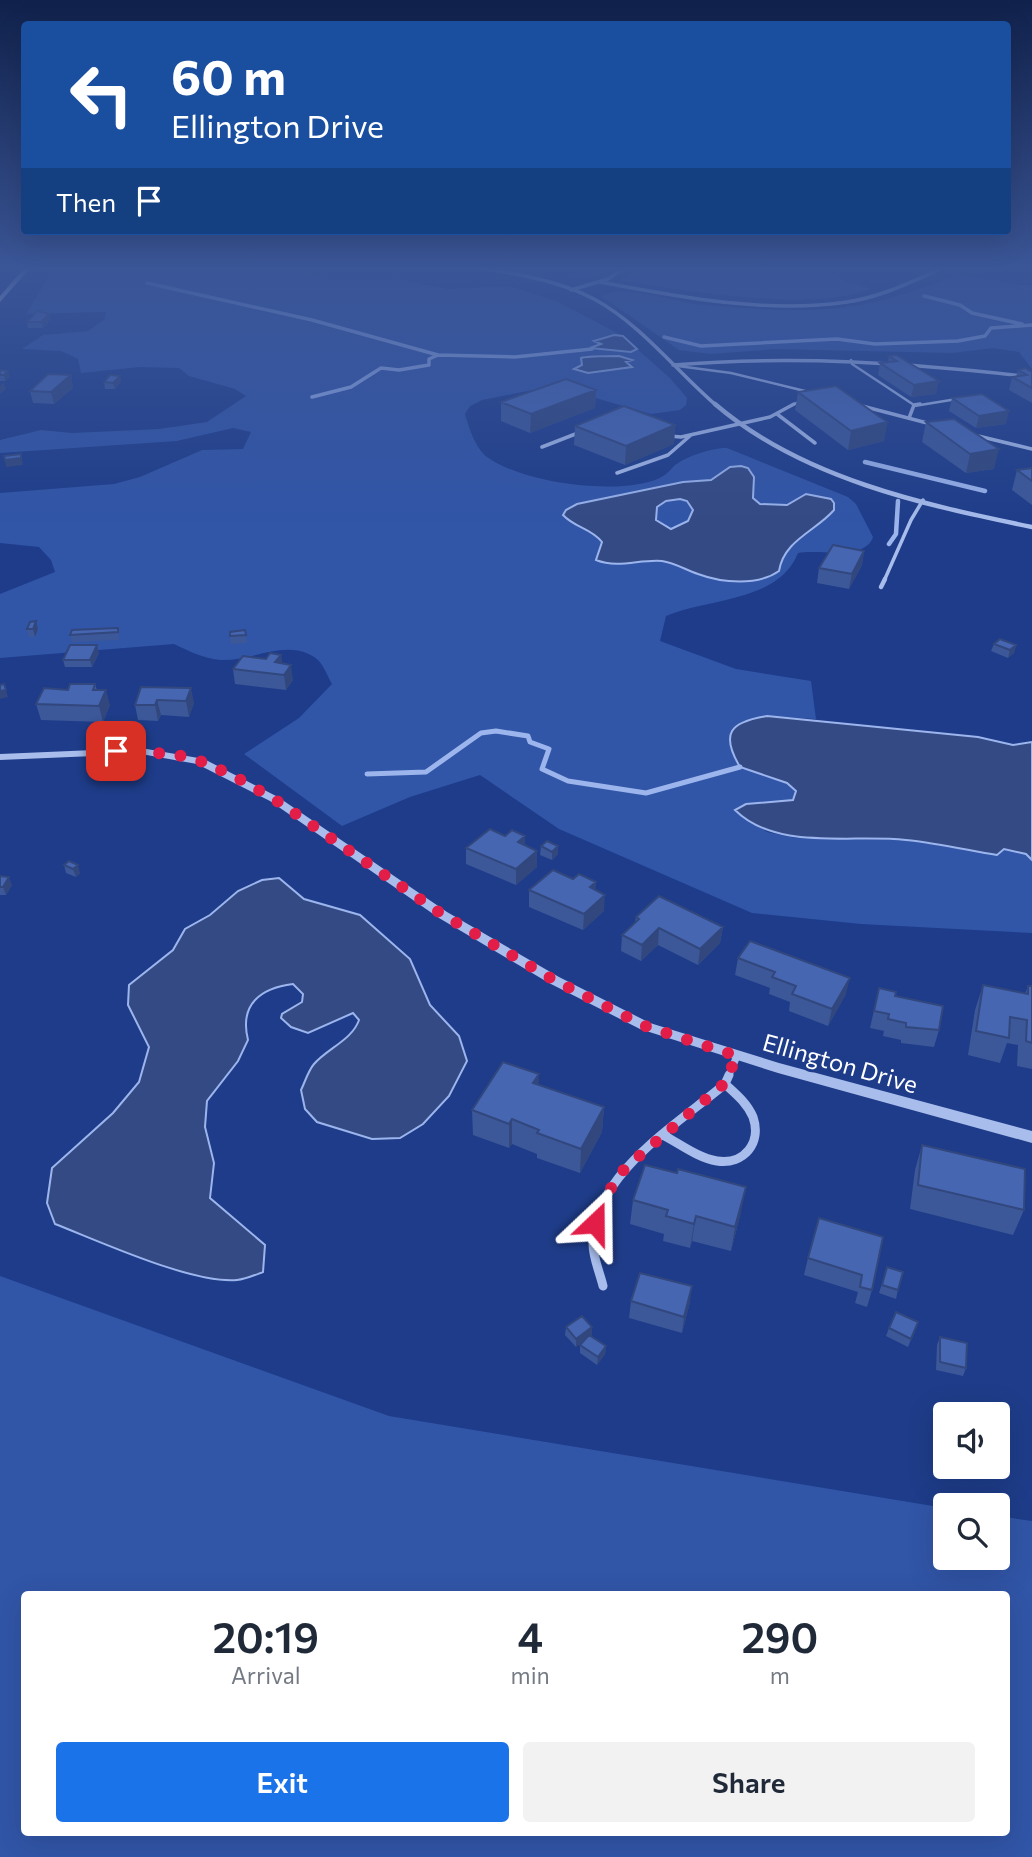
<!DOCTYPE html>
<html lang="en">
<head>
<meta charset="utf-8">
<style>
  body { margin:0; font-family:Commissioner,sans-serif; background:#f2f2f3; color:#1f2937; height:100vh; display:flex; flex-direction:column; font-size:26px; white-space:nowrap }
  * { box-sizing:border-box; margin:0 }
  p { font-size:23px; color:#747a83 }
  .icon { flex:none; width:38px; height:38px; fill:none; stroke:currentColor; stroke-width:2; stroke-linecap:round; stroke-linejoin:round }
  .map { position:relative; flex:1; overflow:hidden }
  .drawer { position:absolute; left:21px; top:1591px; width:989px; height:245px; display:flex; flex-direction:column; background:#fff; border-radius:7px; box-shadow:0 7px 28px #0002 }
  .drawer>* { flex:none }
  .guide { position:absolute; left:21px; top:21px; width:990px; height:214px; border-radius:7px; box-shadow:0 7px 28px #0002; background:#1a4fa0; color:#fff; overflow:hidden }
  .buttons { position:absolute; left:933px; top:1402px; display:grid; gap:14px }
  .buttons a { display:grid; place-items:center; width:77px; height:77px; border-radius:7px; background:#fff; box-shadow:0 7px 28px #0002; font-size:35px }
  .pin { position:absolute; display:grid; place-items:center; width:60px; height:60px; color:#fff; margin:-30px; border-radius:14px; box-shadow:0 4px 10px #0006 }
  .me { position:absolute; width:77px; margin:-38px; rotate:23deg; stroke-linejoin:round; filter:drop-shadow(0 0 5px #0008) }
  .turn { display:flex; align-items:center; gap:24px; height:147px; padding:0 35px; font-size:32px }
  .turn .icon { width:91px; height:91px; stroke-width:2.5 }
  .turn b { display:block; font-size:49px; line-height:60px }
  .then { display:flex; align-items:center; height:66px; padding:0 35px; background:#0003; gap:14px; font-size:26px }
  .eta { display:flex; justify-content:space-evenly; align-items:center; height:119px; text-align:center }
  .eta b { font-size:42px; font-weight:600; line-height:49px }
  .action { display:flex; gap:14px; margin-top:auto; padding:14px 35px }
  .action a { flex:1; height:80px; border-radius:7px; background:#1a73e8; color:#fff; font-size:28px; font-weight:600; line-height:80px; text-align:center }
  .action a+a { background:#f2f2f3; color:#1f2937 }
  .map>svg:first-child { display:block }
  .green { fill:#3155a7; fill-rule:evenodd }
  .water { fill:#344a84; stroke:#9cb5ed; stroke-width:2; fill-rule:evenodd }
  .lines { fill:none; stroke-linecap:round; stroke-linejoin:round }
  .stream-far2 { stroke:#9cb5ed; stroke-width:3.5 }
  .stream-far1 { stroke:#9cb5ed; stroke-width:4.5 }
  .stream { stroke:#9cb5ed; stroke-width:5 }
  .service-far2 { stroke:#a8bdec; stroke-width:2.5 }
  .service-far1 { stroke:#a8bdec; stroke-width:3.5 }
  .service { stroke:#a8bdec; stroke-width:4.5 }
  .minor-far3 { stroke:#a8bdec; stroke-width:3.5 }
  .minor-far2 { stroke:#a8bdec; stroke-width:4.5 }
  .minor-far1 { stroke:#a8bdec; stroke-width:7 }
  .minor { stroke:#a8bdec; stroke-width:9 }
  .tertiary { fill:#a8bdec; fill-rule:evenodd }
  .secondary { fill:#d4dff9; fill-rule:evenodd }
  .wall { fill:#3c5899 }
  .shaded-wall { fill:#31477d }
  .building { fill:#4666b2; stroke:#31477d; stroke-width:2 }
  .route { stroke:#e11d48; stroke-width:12; stroke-dasharray:0 21.6 }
  .labels { text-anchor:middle; stroke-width:6; stroke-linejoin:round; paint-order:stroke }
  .street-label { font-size:24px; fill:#fff; stroke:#1e3c89 }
</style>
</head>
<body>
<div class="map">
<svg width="1032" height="1857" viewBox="0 0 1032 1857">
  <rect width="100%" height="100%" fill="#1e3c89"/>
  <path class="green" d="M55 266H268L335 281 397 279 447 289 509 286 556 301 623 336 614 335 596 340 602 344 593 346 637 349 670 378 687 398 686 405 680 410 651 414 592 397 538 389 482 400 470 406 465 414C469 427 475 448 487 457 523 483 610 494 652 481 662 478 667 474 673 467 683 457 714 447 727 448L848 497 856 504 873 537C865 561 821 549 798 553 779 602 708 598 666 616L660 641 736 669 811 681 816 719 767 716 746 720 761 775 787 783 797 791 794 800 746 804 736 810 767 832 796 838 906 840 997 855 1004 849 1026 854 1032 860V933L861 924 752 913 559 829 480 775 410 797 342 826 244 754 299 718 332 684C328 677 324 666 318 660 290 636 251 662 221 660 204 659 189 651 174 644L0 658V594L55 572 51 560 39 547 0 543V493L114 484 140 477 202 450 243 449 251 432 233 428 177 441 0 453V440L41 430 72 433 159 429 207 422 246 396 235 389 189 376 179 368 140 367 81 373 78 359 61 351 22 349 43 335 88 331 105 319 106 312 26 314Z
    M585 266H620L592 279 563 277Z
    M640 266H828L827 270 845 281 871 289C807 313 689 290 621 281Z
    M956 275 1032 286V369L1019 352 993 348 952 353 776 349 711 354 679 350 601 296C622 284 672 301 695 304 730 307 767 310 802 310 857 310 906 296 956 275Z
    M0 1276 389 1416 945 1508V1558H998V1516L1032 1521V1857H0ZM1006 1594V1832H24V1594Z"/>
  <path class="water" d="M614 335 623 336 637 349 631 352 590 348 601 344 594 341Z
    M619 356 632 360 626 362 632 367 588 373 574 369 582 365 581 358C588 356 611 356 619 356Z
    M741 466 748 468 754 477 753 498 760 504 787 505 806 494 831 499 834 503V510C816 531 784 540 779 571 758 586 722 583 698 574 686 570 675 563 662 561 639 559 619 569 596 560L602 542C591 528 575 528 563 515L566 510 577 504 683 482 711 480 730 467ZM680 499 687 501 693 510 688 521 671 529 656 520 657 507 666 501Z
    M767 716 978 737 1013 745 1032 742V860L1026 854 1004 849 997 855C967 850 936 843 906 840 851 834 776 851 735 810L746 804 793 800 796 791 787 783 740 767C720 733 730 722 767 716Z
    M279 878 304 899 360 915 410 959 430 1005 459 1036 467 1061 449 1096 423 1124 400 1138 372 1139 317 1122 305 1109 301 1090C305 1082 308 1071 314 1064 328 1048 352 1040 359 1020L353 1013 308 1033 291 1027 281 1018 282 1014 302 1002 303 994 293 984C261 988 239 1004 248 1040L238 1061 207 1101 205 1127 214 1163 210 1198 265 1245 263 1272C255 1275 246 1279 237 1280 192 1284 99 1241 55 1224L47 1203 52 1168 113 1113 139 1082 149 1047 128 1005 129 985 173 950 185 929 210 915 238 891 262 880Z"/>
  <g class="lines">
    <path class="stream-far2" d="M147 283 312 320 438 355
      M924 296 960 305 972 313 1022 324
      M664 337 701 346 837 339 875 344 958 341 985 336 991 328 1032 325
      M312 397 351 387 381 368 399 370 429 365V359L438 355 515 357 592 349"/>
    <path class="stream-far1" d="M865 462 985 491
      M889 544 896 534 898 501"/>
    <path class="stream" d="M367 774 426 772 481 733 496 731 528 736 530 742 549 749 542 769 568 781 646 793 740 767"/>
    <path class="service-far2" d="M851 360 852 364 914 405
      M678 366 731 373 809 392
      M791 406 800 401
      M914 406 957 399"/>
    <path class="service-far1" d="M862 406 931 424
      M777 414 815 443
      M909 418 914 405 920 404
      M974 435 1032 449
      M669 436 681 437 770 417 794 404
      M542 447 578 433
      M617 473 668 455 691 435
      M884 581 911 520 923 500"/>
    <path class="service" d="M881 587 885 579"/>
    <path class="minor-far3" d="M469 266C511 273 556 279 594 299 642 325 676 371 717 406
      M600 282C679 297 766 314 847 302 882 297 915 280 948 266
      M571 290 608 279 627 266
      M673 365C794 355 912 363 1032 377"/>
    <path class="minor-far2" d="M715 404C801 478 924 505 1032 527"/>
    <path class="minor-far1" d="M728 1077 737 1056"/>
    <path class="minor" d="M663 1135C680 1144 698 1158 717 1161 744 1165 762 1143 753 1117 747 1103 736 1094 725 1084
      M603 1286C600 1273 593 1258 593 1244 592 1175 678 1124 725 1084L729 1075"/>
    <path class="tertiary" d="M141 748 204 759 278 797 447 912 559 977 650 1023 779 1063 1032 1131V1143L778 1073 640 1029 549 983 439 918 270 801 197 764 141 754 0 760V754Z"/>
    <path class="secondary" d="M26 266H32L0 302V296Z"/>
  </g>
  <path class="wall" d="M49 314 50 320 43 328H28L27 322Z
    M896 355 936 394 911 397 878 375 880 363 888 362 889 356Z
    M0 370 8 371 10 377 5 381H0Z
    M1018 370 1032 372V403L1009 390 1012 377H1016Z
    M71 375 73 388 54 404 33 403 30 391Z
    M120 376 121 382 115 389H105L104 382Z
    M596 390 595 408 530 433 501 421V402Z
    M798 392 887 422 884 441 848 450 795 410Z
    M952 398 1006 424 976 428 949 411Z
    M926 422 994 469 966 473 922 442Z
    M675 425 674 444 625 465 574 445 575 426Z
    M1032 468V505L1012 490 1017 470Z
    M864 551 862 565 849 589 817 583 819 568Z
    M118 628 119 640 72 642 70 635Z
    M27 629H38L35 637H29Z
    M245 630 247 643 231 644 230 632Z
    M994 644 1016 645 1014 653 1008 658 991 651Z
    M99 653 92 667H65L63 660Z
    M281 655 282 664 293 680 286 690 235 684 233 669Z
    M95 684 97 690 110 705 103 722 41 720 36 704 68 690Z
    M141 687 194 703 189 717 161 715 158 721 138 720 135 705Z
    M525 845 537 851V867L516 885 466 864V848Z
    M541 846H558V854L552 860 540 855Z
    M69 861 80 873 76 877 66 873 64 865Z
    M0 876 12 885 6 895H0Z
    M573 879 596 882 595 890 604 911 583 930 529 907V890Z
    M636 917 723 927 720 943 698 965 658 945 641 961 621 951 622 935 635 922Z
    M738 958 846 994 828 1026 789 1011 790 1002 769 994 770 988 735 975Z
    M983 985 1025 994 1028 986H1032V1069L1017 1066 1018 1045 1007 1043 1000 1063 968 1055 975 1010Z
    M879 988 895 996 939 1030 934 1047 901 1043V1040L883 1036 884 1031 870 1028Z
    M538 1085 604 1107 602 1132 580 1173 537 1158V1154L512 1144 509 1148 473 1135 472 1110Z
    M922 1145 1024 1210 1013 1235 910 1209 915 1170Z
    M633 1200 741 1212 731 1251 692 1241 690 1248 663 1241 664 1234 630 1224Z
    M883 1237 872 1290 867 1307 855 1303 858 1292 804 1275 808 1258Z
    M887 1267 898 1290 896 1299 879 1293Z
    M631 1301 690 1302 682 1333 629 1318Z
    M918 1322 908 1347 886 1336 889 1328Z
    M566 1327 592 1335 591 1336 606 1346 605 1354 597 1365 580 1353V1345L583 1341 576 1347 565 1335Z
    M940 1337 966 1368 963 1376 936 1370 937 1345Z"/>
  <path class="shaded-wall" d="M49 314 50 320 43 328 41 322Z
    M8 371 10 377 5 381 4 375Z
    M71 375 73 388 54 404 51 392Z
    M120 376 121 382 115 389 113 383Z
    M939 381 936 394 911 397 914 385Z
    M4 382 6 389 0 394V386Z
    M596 390 595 408 530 433 531 414Z
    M1009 411 1006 424 976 428 979 416Z
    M887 422 884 441 848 450 851 431Z
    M675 425 674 444 625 465 626 446Z
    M999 449 994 469 966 473 970 454Z
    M21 454 23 465 6 467 5 460Z
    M864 551 862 565 849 589 852 574Z
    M36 621 38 629 35 637 33 629Z
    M97 645 99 653 92 667 90 660Z
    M1016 645 1014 653 1008 658 1010 650Z
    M281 655 283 670 275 662Z
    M291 665 293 680 286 690 284 675Z
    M191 688 194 703 189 717 186 701Z
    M6 690 8 697 0 699V691Z
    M106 690 110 705 103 722 99 706Z
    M157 700 161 715 158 721 155 705Z
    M525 836V852L518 842Z
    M558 846V854L552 860V852Z
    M537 851V867L516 885V869Z
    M78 865 80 873 76 877 73 869Z
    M9 877 12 885 6 895 3 887Z
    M596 882 595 898 590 887Z
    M605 895 604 911 583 930 584 914Z
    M723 927 720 943 698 965 700 949Z
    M659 928 658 945 641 961 642 945Z
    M850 978 846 994 828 1026 832 1009Z
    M539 1074 538 1099 533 1083Z
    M604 1107 602 1132 580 1173 581 1149Z
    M512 1119V1144L509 1148V1124Z
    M746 1187 741 1212 731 1251 735 1227Z
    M696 1216 692 1241 690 1248 694 1224Z
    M692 1286 690 1302 682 1333 684 1317Z
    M592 1327V1335L576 1347V1339Z
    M606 1346 605 1354 597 1365 598 1357Z"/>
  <path class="building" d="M37 311 49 314 41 322H27Z
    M896 355 939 381 914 385 880 363 897 361 889 356Z
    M1025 368 1032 372V388L1012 377 1027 375 1018 370Z
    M0 370 8 371 4 375H0Z
    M48 374 71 375 51 392 30 391Z
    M110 375 120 376 113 383 104 382Z
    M566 379 596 390 531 414 501 402Z
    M836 386 887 422 851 431 798 392Z
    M982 394 1009 411 979 416 952 398Z
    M624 406 675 425 626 446 575 426Z
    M954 419 999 449 970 454 926 422Z
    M21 454V458L5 460 4 456Z
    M1032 468V481L1017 470Z
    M833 545 864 551 852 574 819 568Z
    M36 621 33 629H27L30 622Z
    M118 628V632L70 635 72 630Z
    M245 630 246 635 230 636V632Z
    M1000 639 1016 645 1010 650 994 644Z
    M70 645H97L90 660H63Z
    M270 653 281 655 275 662 291 665 284 675 233 669 243 656 266 659Z
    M4 684 6 690 0 691V685Z
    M70 684H95L93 690H106L99 706 36 704 44 688 68 690Z
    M141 687 191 688 186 701 157 700 155 705H135Z
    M490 829 505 836 512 830 525 836 518 842 537 851 516 869 466 848Z
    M547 841 558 846 552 852 541 846Z
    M69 861 78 865 73 869 64 865Z
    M553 870 573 879 579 874 596 882 590 887 605 895 584 914 529 890Z
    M0 876 9 877 3 887H0Z
    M659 896 723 927 700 949 659 928 642 945 622 935 639 919 636 917Z
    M750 941 850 978 832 1009 792 994 796 986 772 977 775 972 738 958Z
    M983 985 1028 994V986H1032V1043L1026 1041 1027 1020 1010 1017 1009 1038 976 1031Z
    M879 988 896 992 895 996 943 1006 939 1030 906 1027V1023L888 1019 889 1014 874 1011Z
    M503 1062 539 1074 533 1083 604 1107 581 1149 537 1133 539 1130 512 1119 509 1124 472 1110Z
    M922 1145 1025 1169 1024 1210 918 1185Z
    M645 1165 677 1173 678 1169 746 1187 735 1227 696 1216 694 1224 666 1216 668 1210 633 1200Z
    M819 1218 883 1237 872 1290 860 1287 862 1275 808 1258Z
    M887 1267 903 1272 898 1290 882 1285Z
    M640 1273 692 1286 684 1317 631 1301Z
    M896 1312 918 1322 911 1339 889 1328Z
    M582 1316 592 1327 576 1339 566 1327Z
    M589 1335 606 1346 598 1357 580 1345Z
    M940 1337 967 1343 966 1368 940 1362Z"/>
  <linearGradient id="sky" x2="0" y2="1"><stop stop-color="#10214b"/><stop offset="0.51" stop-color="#3b5697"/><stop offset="1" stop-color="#3b5697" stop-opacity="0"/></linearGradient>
  <rect width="1032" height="526" fill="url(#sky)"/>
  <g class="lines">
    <path class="route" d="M116 751 174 754 200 761 232 775 274 799 443 915 554 980 645 1026 737 1056 724 1084 625 1168 602 1201 595 1223"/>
  </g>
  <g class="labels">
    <g class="street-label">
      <text transform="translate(840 1064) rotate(16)" y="8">Ellington Drive</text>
    </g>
  </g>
</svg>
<div class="buttons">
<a><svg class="icon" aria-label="sound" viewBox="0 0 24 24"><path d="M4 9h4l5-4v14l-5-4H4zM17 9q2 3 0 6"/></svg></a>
<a><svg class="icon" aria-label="search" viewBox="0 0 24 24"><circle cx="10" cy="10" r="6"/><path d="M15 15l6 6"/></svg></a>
</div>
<div class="pin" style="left:116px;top:751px;background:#d93025"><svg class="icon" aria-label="arrive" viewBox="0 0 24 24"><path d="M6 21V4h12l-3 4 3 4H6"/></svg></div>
<svg class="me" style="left:595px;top:1223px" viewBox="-20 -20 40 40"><path d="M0-17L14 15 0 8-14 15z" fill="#e11d48" stroke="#fff" stroke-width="4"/></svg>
<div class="guide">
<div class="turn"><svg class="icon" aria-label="left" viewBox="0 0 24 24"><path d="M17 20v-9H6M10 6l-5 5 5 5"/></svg><div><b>60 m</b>Ellington Drive</div></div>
<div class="then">Then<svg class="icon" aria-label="arrive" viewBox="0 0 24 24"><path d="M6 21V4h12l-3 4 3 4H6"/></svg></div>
</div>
<section class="drawer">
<div class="eta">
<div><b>20:19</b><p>Arrival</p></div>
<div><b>4</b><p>min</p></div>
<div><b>290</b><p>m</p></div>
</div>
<div class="action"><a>Exit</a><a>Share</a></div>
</section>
</div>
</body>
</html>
